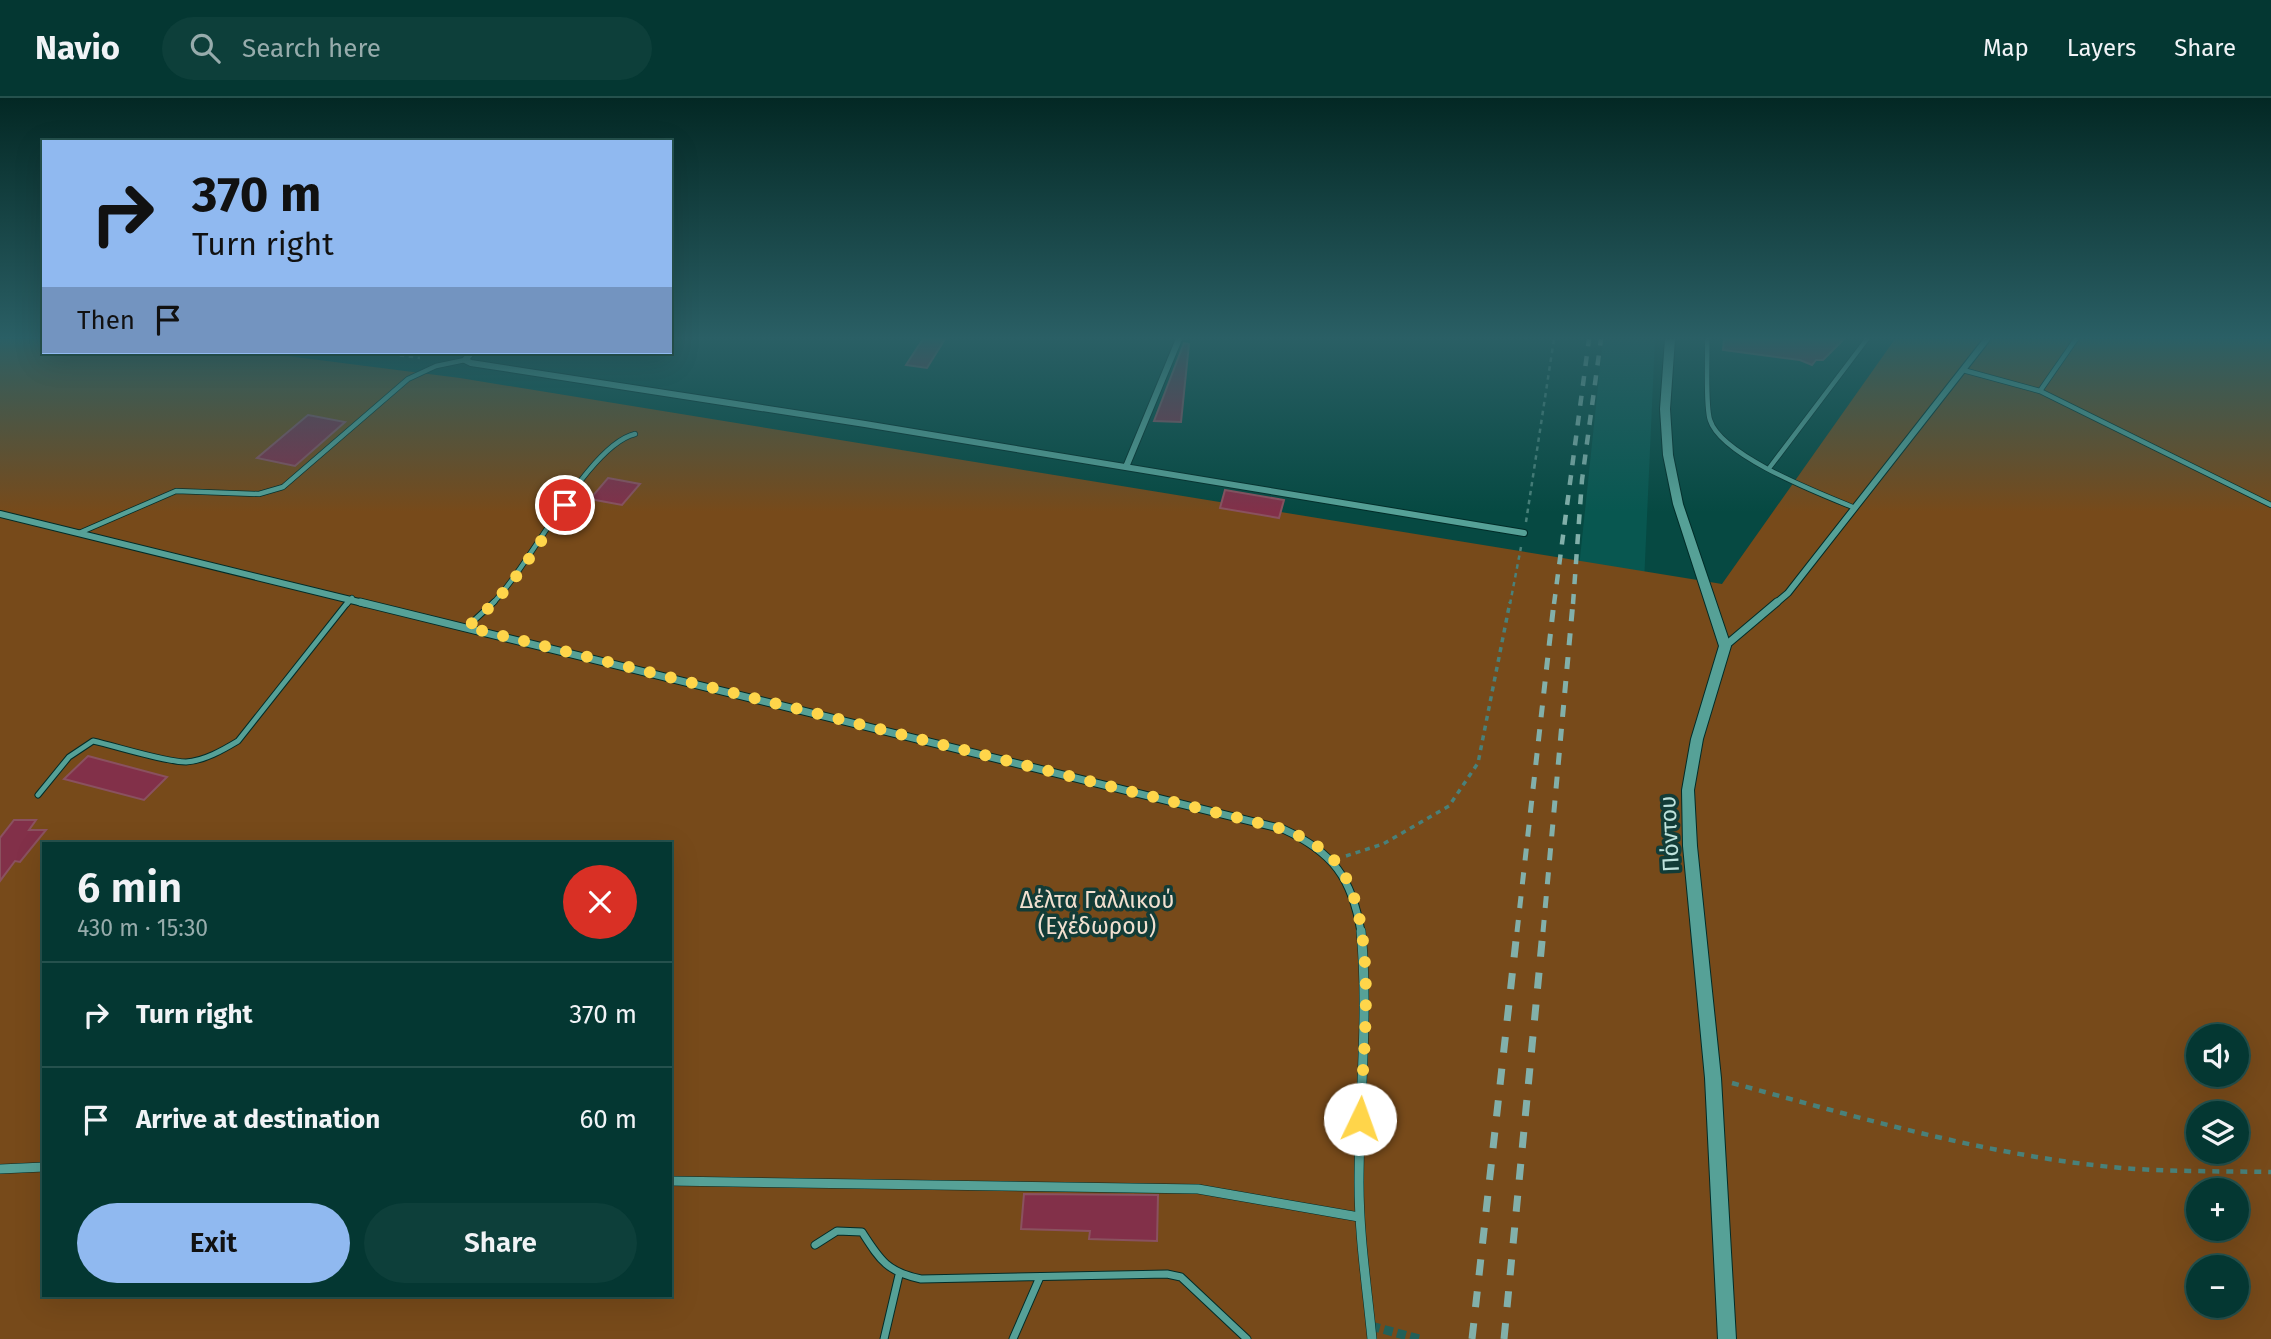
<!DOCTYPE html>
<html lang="en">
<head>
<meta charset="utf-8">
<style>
  body { margin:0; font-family:"Fira Sans",sans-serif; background:#0d3f3a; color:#f1f3f6; height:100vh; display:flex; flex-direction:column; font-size:26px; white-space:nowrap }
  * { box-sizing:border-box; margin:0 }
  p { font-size:23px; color:#97acac }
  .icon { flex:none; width:38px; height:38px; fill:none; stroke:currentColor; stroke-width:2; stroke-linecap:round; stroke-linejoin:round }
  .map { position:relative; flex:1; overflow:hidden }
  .drawer { position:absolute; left:42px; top:744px; width:630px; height:455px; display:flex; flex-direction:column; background:#043732; border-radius:0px; box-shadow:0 7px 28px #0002,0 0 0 2px #25514d }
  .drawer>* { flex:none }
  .hud { position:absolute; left:42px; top:42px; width:630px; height:214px; border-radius:0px; box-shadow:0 7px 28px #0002,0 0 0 2px #25514d; background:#90b9f0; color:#111; overflow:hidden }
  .buttons { position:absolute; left:2186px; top:926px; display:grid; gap:14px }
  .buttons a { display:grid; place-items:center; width:63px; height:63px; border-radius:50%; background:#043732; box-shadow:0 7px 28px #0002,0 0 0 2px #25514d; font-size:35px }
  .pin { position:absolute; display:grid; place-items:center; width:60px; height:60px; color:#fff; margin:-30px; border:4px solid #fff; border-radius:50%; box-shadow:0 2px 7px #0007 }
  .me { position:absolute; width:77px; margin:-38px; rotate:3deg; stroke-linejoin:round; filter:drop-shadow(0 0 5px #0008) }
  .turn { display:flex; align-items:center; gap:24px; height:147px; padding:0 35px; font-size:32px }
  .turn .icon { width:91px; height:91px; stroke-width:2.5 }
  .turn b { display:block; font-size:49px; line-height:60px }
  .then { display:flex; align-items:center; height:66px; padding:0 35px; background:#0003; gap:14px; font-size:26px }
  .round { display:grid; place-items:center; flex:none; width:74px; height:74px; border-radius:37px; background:#0d3f3a }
  .summary { display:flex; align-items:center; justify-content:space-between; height:119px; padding:0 35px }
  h1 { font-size:42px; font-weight:600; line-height:52px }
  .cta { display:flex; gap:14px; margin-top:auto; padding:14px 35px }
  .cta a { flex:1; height:80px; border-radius:42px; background:#90b9f0; color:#111; font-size:28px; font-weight:600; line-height:80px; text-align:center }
  .cta a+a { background:#0d3f3a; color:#f1f3f6 }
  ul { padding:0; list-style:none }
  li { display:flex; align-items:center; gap:21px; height:105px; padding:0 35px; border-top:2px solid #25514d }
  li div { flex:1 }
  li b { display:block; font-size:26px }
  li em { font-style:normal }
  header { display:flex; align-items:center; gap:42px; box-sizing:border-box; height:98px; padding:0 35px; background:#043732; border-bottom:2px solid #25514d }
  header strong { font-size:33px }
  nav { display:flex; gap:38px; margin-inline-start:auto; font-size:24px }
  .search { width:490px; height:63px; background:#0d3f3a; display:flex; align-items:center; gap:18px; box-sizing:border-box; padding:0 24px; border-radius:38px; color:#97acac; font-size:26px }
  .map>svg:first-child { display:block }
  .built { fill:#085750 }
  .green { fill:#774a1a; fill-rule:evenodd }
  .building { fill:#823049; stroke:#8a515f; stroke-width:2 }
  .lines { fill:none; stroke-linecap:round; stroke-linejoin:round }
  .minor-tunnel { stroke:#226059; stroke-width:9; stroke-dasharray:9 4.5; stroke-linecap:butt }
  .service-far2-casing { stroke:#002c28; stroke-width:6 }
  .service-far1-casing { stroke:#002c28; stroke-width:7 }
  .service-casing { stroke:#002c28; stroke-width:9 }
  .minor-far2-casing { stroke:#002c28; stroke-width:8 }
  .minor-far1-casing { stroke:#002c28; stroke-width:9 }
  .minor-casing { stroke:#002c28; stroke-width:10 }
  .tertiary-casing { stroke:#002c28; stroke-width:2 }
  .path-far2 { stroke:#49817a; stroke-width:2.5; stroke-dasharray:4.5 4.5; stroke-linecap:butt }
  .path-far1 { stroke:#49817a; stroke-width:3.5; stroke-dasharray:5 5; stroke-linecap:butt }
  .path { stroke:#49817a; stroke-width:4.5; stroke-dasharray:7 7; stroke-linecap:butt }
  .service-far2 { stroke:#56a197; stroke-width:4.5 }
  .service-far1 { stroke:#56a197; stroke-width:5 }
  .service { stroke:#56a197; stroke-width:7 }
  .minor-far2 { stroke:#56a197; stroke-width:6 }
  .minor-far1 { stroke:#56a197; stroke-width:7 }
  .minor { stroke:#56a197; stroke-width:9 }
  .tertiary { fill:#56a197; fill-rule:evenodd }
  .rail-far2 { stroke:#82b0aa; stroke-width:4.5; stroke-dasharray:10 10; stroke-linecap:butt }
  .rail-far1 { stroke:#82b0aa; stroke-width:5; stroke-dasharray:12 12; stroke-linecap:butt }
  .rail { stroke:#82b0aa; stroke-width:7; stroke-dasharray:16 16; stroke-linecap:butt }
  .route { stroke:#ffd54a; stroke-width:12; stroke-dasharray:0 21.6 }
  .labels { text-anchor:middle; stroke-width:7; stroke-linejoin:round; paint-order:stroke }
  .street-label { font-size:23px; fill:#bee2dc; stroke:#123c37 }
  .park-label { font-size:23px; fill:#f2e0d0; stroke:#123c37 }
</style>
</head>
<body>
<header>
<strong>Navio</strong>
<div class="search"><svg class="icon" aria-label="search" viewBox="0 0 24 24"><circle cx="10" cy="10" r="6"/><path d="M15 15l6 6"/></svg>Search here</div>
<nav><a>Map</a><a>Layers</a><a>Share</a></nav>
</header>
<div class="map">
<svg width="2271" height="1241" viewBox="0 0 2271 1241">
  <rect width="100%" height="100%" fill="#064942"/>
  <path class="built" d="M1603 241H1655L1610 1241H1498Z"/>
  <path class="green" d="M0 241H44V254H256L460 280 1722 486 1895 241H2271V1241H0ZM44 746H670V1197H44ZM2198 938H2236V976H2198ZM2198 1015H2236V1054H2198ZM2198 1092H2236V1130H2198ZM2198 1169H2236V1208H2198Z"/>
  <path class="building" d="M923 241H945L927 270 906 267Z
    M1724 241H1844L1823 262H1816L1812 267 1800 262 1723 252Z
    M1184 245 1189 246 1181 324 1154 323Z
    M308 317 345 324 295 368 257 360Z
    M608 380 640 386 622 407 590 401Z
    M1225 392 1284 402 1279 420 1220 410Z
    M88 658 167 679 144 702 64 681Z
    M14 722H36L29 732H46L20 764 15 763 0 783V740Z
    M1024 1096 1158 1097 1157 1143 1089 1141 1090 1133 1021 1131Z"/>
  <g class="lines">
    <path class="minor-tunnel" d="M1371 1228 1419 1241"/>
    <defs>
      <path id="service-far2" d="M1707 241C1708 259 1705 307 1710 322 1721 358 1821 396 1855 410
        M1963 272 2040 293 2271 407
        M2040 293 2076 241
        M1770 369 1867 241
        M79 435 176 393 259 396 283 389 408 281 436 268 465 262
        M347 506 352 500
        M492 506C531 467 588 347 635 336"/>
      <path id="service-far1" d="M467 529 494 504
        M38 697 69 659 93 643C116 648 165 664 186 664 204 663 223 652 238 643L348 504"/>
      <path id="service" d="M815 1147 837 1133 862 1134C880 1162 887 1174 921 1181L1167 1176 1181 1179 1247 1241
        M884 1241 899 1177
        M1013 1241 1040 1179"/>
      <path id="minor-far2" d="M472 254 465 262 471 265 865 326 1524 435
        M1126 369 1179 241
        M0 416 367 506
        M1775 506 1788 495 1987 241"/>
      <path id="minor-far1" d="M360 504 1283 731C1333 754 1352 780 1361 834
        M1725 548 1777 504"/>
      <path id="minor" d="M1361 833C1369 918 1359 1001 1359 1085 1359 1138 1367 1189 1372 1241
        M0 1071 44 1069
        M670 1083 1198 1091 1359 1119"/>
      <path id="tertiary" d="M1665 241H1675L1670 311 1673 357 1683 406 1731 548 1703 641 1694 692 1697 748 1721 980 1736 1241H1718L1705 980 1683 748 1682 692 1691 641 1719 548 1673 406 1663 357 1660 311Z"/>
    </defs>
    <use href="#service-far2" class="service-far2-casing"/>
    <use href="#service-far1" class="service-far1-casing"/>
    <use href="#service" class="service-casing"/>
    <use href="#minor-far2" class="minor-far2-casing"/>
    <use href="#minor-far1" class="minor-far1-casing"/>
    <use href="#minor" class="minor-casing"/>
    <use href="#tertiary" class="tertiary-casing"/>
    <path class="path-far2" d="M373 254 420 260
      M1526 424 1554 241
      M1510 506 1521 449"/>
    <path class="path-far1" d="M1346 758 1383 746 1449 708 1478 665 1510 504"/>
    <path class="path" d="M1732 985C1857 1019 1982 1056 2111 1069 2164 1074 2218 1073 2271 1074"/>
    <use href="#service-far2" class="service-far2"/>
    <use href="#service-far1" class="service-far1"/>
    <use href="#service" class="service"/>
    <use href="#minor-far2" class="minor-far2"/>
    <use href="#minor-far1" class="minor-far1"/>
    <use href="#minor" class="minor"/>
    <use href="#tertiary" class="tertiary"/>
    <path class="rail-far2" d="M1554 506 1589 241
      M1573 506 1582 382 1601 241"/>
    <path class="rail-far1" d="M1517 834 1554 504
      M1543 834 1573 504"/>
    <path class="rail" d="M1472 1241 1517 833
      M1504 1241 1543 833"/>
  </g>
  <linearGradient id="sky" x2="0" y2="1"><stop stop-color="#032824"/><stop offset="0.58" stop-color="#2a5f65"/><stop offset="1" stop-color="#2a5f65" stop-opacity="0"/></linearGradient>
  <rect width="2271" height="414" fill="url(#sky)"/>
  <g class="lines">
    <path class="route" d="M565 407C536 450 509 497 467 529L1283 731C1301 738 1321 748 1334 762 1381 815 1363 954 1360 1021"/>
  </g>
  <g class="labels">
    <g class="street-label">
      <text transform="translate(1669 736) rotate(-93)" y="8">Πόντου</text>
    </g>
    <g class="park-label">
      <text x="1097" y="810">Δέλτα Γαλλικού<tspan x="1097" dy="26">(Εχέδωρου)</tspan></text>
    </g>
  </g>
</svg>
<div class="buttons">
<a><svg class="icon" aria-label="sound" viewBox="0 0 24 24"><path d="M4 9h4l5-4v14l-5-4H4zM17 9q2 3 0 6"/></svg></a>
<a><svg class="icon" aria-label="layers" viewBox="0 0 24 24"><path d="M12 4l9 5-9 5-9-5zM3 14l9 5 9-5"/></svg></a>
<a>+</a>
<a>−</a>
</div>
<div class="pin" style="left:565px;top:407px;background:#d93025"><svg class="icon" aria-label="arrive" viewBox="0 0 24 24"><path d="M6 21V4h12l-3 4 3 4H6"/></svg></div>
<svg class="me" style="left:1360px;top:1021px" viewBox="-20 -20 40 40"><circle r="19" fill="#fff"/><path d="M0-13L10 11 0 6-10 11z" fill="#ffd54a"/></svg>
<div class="hud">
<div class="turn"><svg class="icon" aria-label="right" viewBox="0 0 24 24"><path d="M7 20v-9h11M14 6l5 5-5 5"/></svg><div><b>370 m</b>Turn right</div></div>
<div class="then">Then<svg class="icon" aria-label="arrive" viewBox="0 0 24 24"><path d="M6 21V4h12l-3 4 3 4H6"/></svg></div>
</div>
<section class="drawer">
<div class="summary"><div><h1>6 min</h1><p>430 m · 15:30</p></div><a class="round" style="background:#d93025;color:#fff"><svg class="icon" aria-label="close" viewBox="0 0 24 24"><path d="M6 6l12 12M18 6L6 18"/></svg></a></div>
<ul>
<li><svg class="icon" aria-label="right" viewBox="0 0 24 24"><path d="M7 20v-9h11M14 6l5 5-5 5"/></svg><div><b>Turn right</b></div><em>370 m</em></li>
<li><svg class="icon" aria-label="arrive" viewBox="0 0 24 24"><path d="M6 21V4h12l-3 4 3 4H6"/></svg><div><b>Arrive at destination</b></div><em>60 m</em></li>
</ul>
<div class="cta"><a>Exit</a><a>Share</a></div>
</section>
</div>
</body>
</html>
